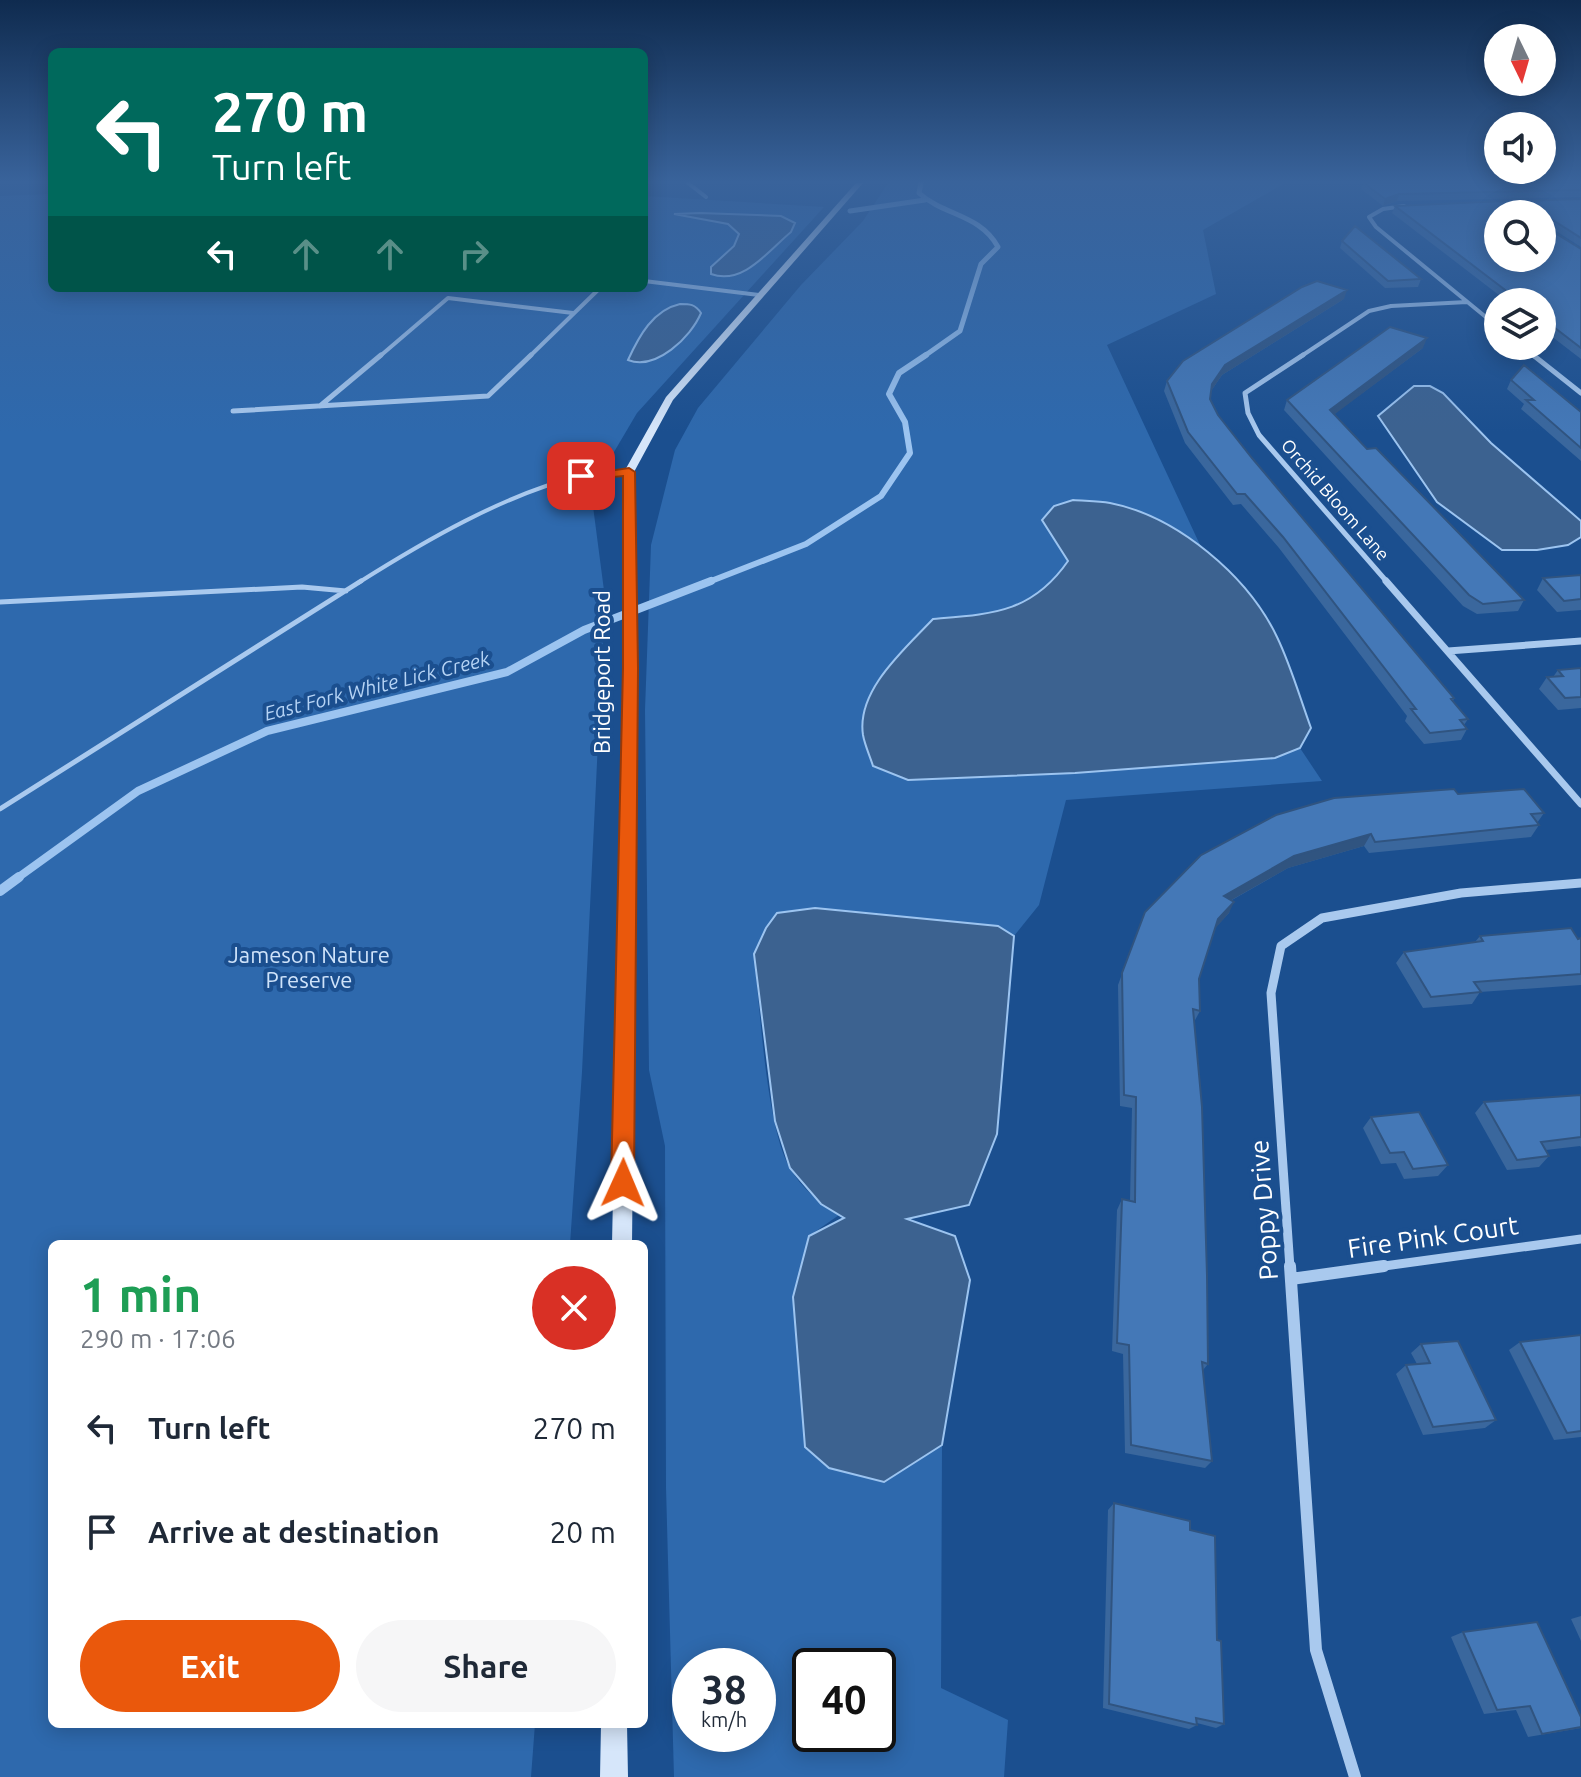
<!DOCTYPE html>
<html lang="en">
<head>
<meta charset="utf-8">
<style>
  body { margin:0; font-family:Ubuntu,sans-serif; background:#f6f6f7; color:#1f2937; height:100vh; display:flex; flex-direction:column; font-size:30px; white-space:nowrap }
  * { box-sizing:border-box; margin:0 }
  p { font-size:26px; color:#747a83 }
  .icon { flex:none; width:44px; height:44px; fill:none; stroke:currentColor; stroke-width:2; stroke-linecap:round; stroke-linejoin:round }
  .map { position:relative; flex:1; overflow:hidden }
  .sheet { position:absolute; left:48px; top:1240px; width:600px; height:488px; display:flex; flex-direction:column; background:#fff; border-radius:12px; box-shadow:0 4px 20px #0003 }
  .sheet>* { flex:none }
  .hud { position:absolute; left:48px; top:48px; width:600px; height:244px; border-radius:12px; box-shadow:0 4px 20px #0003; background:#00695c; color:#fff; overflow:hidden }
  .needle { width:52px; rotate:175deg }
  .tools { position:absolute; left:1484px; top:24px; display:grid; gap:16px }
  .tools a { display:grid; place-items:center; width:72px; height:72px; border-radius:50%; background:#fff; box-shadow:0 4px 20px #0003; font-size:40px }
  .speed { position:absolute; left:672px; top:1648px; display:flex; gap:16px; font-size:40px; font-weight:700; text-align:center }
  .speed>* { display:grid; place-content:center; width:104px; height:104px; border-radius:50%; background:#fff; box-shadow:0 4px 20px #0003; line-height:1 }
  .speed small { font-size:20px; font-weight:400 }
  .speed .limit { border:4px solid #111; border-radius:12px; background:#fff; color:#111 }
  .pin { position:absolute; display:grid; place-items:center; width:68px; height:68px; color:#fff; margin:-34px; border-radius:16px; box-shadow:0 4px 12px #0006 }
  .me { position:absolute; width:88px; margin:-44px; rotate:1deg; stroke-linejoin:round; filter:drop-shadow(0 0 6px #0008) }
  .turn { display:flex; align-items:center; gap:28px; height:168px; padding:0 32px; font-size:36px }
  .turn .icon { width:104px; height:104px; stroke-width:2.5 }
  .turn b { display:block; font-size:56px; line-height:68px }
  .lanes { display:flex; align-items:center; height:76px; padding:0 32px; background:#0003; justify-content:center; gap:40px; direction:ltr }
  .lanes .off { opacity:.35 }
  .round { display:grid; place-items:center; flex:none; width:84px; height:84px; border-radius:42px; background:#f6f6f7 }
  .head { display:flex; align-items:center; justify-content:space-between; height:136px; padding:0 32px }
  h1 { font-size:48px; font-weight:700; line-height:60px; color:#1e9e55 }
  .primary-button { display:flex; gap:16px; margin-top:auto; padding:16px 32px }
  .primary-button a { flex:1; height:92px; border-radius:48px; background:#ea580c; color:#fff; font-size:32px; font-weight:700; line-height:92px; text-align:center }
  .primary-button a+a { background:#f6f6f7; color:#1f2937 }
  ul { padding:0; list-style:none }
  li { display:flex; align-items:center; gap:24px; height:104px; padding:0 32px }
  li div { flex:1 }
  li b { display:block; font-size:30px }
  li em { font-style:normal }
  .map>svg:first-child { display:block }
  .green { fill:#2e69ad; fill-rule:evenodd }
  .water { fill:#3c6290; stroke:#9cc4f0; stroke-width:2 }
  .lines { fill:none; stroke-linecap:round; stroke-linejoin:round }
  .stream-far3 { stroke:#9cc4f0; stroke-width:5 }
  .stream-far2 { stroke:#9cc4f0; stroke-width:6 }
  .stream-far1 { stroke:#9cc4f0; stroke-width:8 }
  .stream { stroke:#9cc4f0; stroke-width:10 }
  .lane-far1 { stroke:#a9c9ee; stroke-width:4 }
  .lane { stroke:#a9c9ee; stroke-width:5 }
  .street-far4 { stroke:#a9c9ee; stroke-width:4 }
  .street-far3 { stroke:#a9c9ee; stroke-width:5 }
  .street-far2 { stroke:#a9c9ee; stroke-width:7 }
  .street-far1 { stroke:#a9c9ee; stroke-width:9 }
  .street { stroke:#a9c9ee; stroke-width:12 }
  .secondary { fill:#d6e6fa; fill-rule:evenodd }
  .wall { fill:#3a679d }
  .shaded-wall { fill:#305480 }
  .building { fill:#4478b7; stroke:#305480; stroke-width:2 }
  .route { fill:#ea580c; stroke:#983908; stroke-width:2 }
  .labels { text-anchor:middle; stroke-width:8; stroke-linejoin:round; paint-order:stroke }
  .far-street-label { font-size:18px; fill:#fff; stroke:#1b4f8f }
  .far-water-label { font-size:20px; font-style:italic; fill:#b5d3f5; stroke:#1b4f8f }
  .street-label { font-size:22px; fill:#fff; stroke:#1b4f8f }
  .park-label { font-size:22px; fill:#cfe3fa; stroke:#1b4f8f }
  .near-street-label { font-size:26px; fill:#fff; stroke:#1b4f8f }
</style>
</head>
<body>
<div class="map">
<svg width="1581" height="1777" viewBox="0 0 1581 1777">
  <rect width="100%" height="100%" fill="#1b4f8f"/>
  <path class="green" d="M888 183H1285L1203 230 1216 294 1107 345 1201 547 1153 517 1068 561 1049 588 996 614 933 619 891 663 864 708 908 780 1300 748 1322 781 1066 800 1039 905 1014 936 998 926 815 908 754 954C760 1006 766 1127 790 1168 801 1188 821 1204 839 1215L809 1236 884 1482 942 1445 941 1688 1008 1720 1004 1777H674L666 1488 665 1146 649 1070 645 710 651 545 675 450 698 408 801 285 863 221ZM690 1666H758V1734H690ZM810 1666H878V1734H810Z
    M52 194V288H644V196L824 207 637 413 591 491 605 598 582 1072 570 1244H52V1724H535L531 1777H0V196Z"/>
  <path class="water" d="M700 213 781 216 795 223 791 232C769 250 743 286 711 274V267L734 246 739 234 728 224 674 214Z
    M680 304C690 304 695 304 701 313 691 337 656 371 628 360 639 336 653 310 680 304Z
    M1414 386H1430L1443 393 1491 443 1581 521V537L1568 545 1537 550H1502L1437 502 1378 416Z
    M1073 500C1085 501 1098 501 1110 503 1177 516 1248 576 1277 637 1291 666 1300 698 1311 728L1300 748 1275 758 1075 773 908 780 873 766C870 756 865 746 863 735 856 690 906 648 933 619 992 614 1032 613 1068 561L1042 520 1054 506Z
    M815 908 998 926 1014 936 997 1134 969 1205 907 1219 955 1236 970 1280 942 1445 884 1482 829 1468 805 1447 793 1297 809 1236 844 1218 821 1204 790 1168 775 1121 754 954 766 928 777 913Z"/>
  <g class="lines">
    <path class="stream-far3" d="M921 183 919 193C944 216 980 214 998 247L981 264 960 331 923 357
      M850 211 925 200"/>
    <path class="stream-far2" d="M706 583 806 544 881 496 910 453 905 422 889 394 899 373 926 355"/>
    <path class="stream-far1" d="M16 879 138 791 267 731 507 672 584 630 711 581"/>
    <path class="stream" d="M0 891 19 877"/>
    <path class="lane-far1" d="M358 583C423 542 505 494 580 476 595 473 613 473 629 472"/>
    <path class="lane" d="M0 602 302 587 346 591
      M0 809 361 581"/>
    <path class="street-far4" d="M688 183 706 197
      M1501 203H1532
      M1404 206 1383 209 1369 217 1376 227 1498 327
      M644 281 759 295
      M1522 346 1535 357
      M379 357 448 298 573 313
      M529 357 600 288
      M1300 357 1369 311 1391 306 1467 302"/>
    <path class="street-far3" d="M1303 355 1245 393 1248 413 1259 435 1388 583
      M1533 355 1581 393
      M320 406 381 355
      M233 411 488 396 531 355"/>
    <path class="street-far2" d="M1386 581 1581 804
      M1448 651 1581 641"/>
    <path class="street-far1" d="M1290 1268 1271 993 1281 946 1322 918 1461 893 1581 883
      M1370 1268 1581 1239"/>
    <path class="street" d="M1290 1266 1316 1650 1355 1777
      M1291 1279 1384 1266"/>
    <path class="secondary" d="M856 183H863L673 400 634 472 638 668 632 1244H612L624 668V472L666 397Z
      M601 1724H627L628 1777H600Z"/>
  </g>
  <path class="wall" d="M1363 183H1581V197L1397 201 1383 206 1361 189Z
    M1581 199V247L1545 224H1542L1581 249V359L1542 329V302H1508L1392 213 1395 206 1524 212 1520 208 1523 201Z
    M1342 241 1421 279 1418 287 1385 288 1340 248Z
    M1344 299 1222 375 1211 391 1210 399 1218 415 1252 458 1454 698 1453 701 1468 719 1464 725 1467 729 1461 740 1424 744 1405 721 1407 716 1279 548 1241 504 1233 505 1185 443 1164 391 1167 381Z
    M1423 348 1334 414 1367 449 1524 600 1518 611 1477 614 1463 606 1284 410 1287 400Z
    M1511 380 1581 412V461L1521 409 1524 404 1507 389Z
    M1581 575V610L1557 612 1537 590 1543 578Z
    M1581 668V708L1558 710 1539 689 1547 677H1553L1558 670Z
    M1458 794 1544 813 1537 823 1539 825 1531 837 1369 853 1364 846 1288 868 1232 900 1229 913 1215 928 1199 979 1200 1011 1194 1022 1208 1364 1203 1370 1212 1461 1205 1468 1125 1453 1123 1354 1112 1351 1117 1210 1122 1199 1130 1201 1132 1108 1120 1106 1118 985 1145 912Z
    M1480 936 1581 938V985L1480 992 1472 1004 1423 1008 1396 963 1404 952 1475 942Z
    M1581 1095V1147L1580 1146 1546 1150 1549 1156 1539 1167 1507 1170 1475 1113 1484 1102Z
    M1371 1117 1448 1165 1438 1176 1404 1179 1396 1163 1381 1164 1363 1128Z
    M1581 1335V1437L1554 1440 1509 1350 1520 1342Z
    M1421 1344 1496 1420 1485 1428 1423 1435 1396 1374 1406 1365 1417 1364 1411 1353Z
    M1114 1503 1190 1530 1217 1640 1224 1724 1216 1728 1197 1723V1725L1189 1729 1103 1708 1108 1510Z
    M1581 1616V1641L1571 1619Z
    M1463 1632 1581 1728 1528 1737 1516 1710 1484 1714 1451 1637Z"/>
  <path class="shaded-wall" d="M1399 194 1397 201 1383 206 1385 199Z
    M1548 217 1545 224H1542V218Z
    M1347 290 1344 299 1222 375 1209 394 1212 384 1225 365Z
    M1427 338 1423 348 1327 420 1330 410Z
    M1371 834 1364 846 1288 868 1219 907 1224 896 1294 856Z
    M1234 902 1229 913 1213 931 1218 919Z"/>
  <path class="building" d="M1364 183H1581V190L1399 194 1385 199Z
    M1581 199V238L1548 217 1542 218V214H1498V258H1542V222V225L1581 249V348L1542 318V302H1521L1395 206 1505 201 1525 212 1529 206 1523 201Z
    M1355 226 1421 279 1388 281 1342 241Z
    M1317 281 1347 290 1225 365 1212 384 1210 399 1218 415 1252 458 1454 698 1451 699 1468 719 1460 720 1467 729 1430 733 1411 709H1416L1283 537 1245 494H1237L1188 432 1167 381 1183 361 1302 287Z
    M1390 327 1427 338 1330 410 1367 449 1376 448 1524 600 1483 604 1469 595 1287 400Z
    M1524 365 1581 412V448L1526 400H1534L1511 380Z
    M1581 575V599L1564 601 1543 578Z
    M1581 668V697L1565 698 1547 677 1563 676 1558 670Z
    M1454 789 1458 794 1524 789 1544 813 1531 814 1539 825 1375 842 1371 834 1294 856 1224 896 1234 902 1218 919 1199 979 1200 1011 1193 1009 1202 1107 1207 1275 1208 1364 1202 1362 1212 1461 1131 1445 1129 1345 1117 1343 1122 1199 1135 1202 1136 1097 1124 1095 1122 973 1145 912 1201 855 1276 815 1334 798Z
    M1571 928 1578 939 1581 938V974L1474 982 1481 992 1431 997 1404 952 1483 941 1480 936Z
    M1581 1095V1137L1541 1142 1549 1156 1517 1160 1484 1102Z
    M1419 1112 1448 1165 1413 1169 1404 1152 1390 1153 1371 1117Z
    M1581 1335V1431L1567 1433 1520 1342Z
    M1458 1341 1496 1420 1433 1427 1406 1365 1430 1363 1421 1344Z
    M1114 1503 1190 1521V1530L1215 1536 1217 1640 1221 1641 1224 1724 1196 1718 1197 1725 1109 1704Z
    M1537 1622 1581 1717V1727L1542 1734 1530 1706 1497 1710 1463 1632Z"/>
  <linearGradient id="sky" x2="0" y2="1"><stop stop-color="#0f2b4f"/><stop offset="0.42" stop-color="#39639b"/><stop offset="1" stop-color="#39639b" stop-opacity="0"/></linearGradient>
  <rect width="1581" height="432" fill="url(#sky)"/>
  <path class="route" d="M629 468 635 472 638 668 634 1183 631 1191 623 1194 615 1191 611 1183 623 668V476L581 480 574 476Z"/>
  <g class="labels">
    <g class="far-street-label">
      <text transform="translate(1335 500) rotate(49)" y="6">Orchid Bloom Lane</text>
    </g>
    <g class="far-water-label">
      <text transform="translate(377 686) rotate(-14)" y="7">East Fork White Lick Creek</text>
    </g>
    <g class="street-label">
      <text transform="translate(602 672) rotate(-90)" y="8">Bridgeport Road</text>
    </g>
    <g class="park-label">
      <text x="309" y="963">Jameson Nature<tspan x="309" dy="25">Preserve</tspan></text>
    </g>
    <g class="near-street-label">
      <text transform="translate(1264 1210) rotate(-94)" y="9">Poppy Drive</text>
      <text transform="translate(1433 1237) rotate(-8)" y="9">Fire Pink Court</text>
    </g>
  </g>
</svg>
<div class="tools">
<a><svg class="needle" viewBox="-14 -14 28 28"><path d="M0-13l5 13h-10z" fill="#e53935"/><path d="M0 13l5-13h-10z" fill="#747a83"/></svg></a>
<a><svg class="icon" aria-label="sound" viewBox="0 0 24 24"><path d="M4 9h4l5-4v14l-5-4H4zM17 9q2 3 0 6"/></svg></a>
<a><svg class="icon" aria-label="search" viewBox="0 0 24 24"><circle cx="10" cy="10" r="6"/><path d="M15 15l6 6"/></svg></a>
<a><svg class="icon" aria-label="layers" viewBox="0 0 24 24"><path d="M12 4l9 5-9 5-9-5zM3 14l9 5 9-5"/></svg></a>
</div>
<div class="speed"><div>38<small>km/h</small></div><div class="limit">40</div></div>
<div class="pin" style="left:581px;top:476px;background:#d93025"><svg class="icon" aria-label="arrive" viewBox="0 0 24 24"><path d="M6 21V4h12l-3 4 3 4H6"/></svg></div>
<svg class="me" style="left:623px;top:1183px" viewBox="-20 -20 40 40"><path d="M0-17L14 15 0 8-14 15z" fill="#ea580c" stroke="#fff" stroke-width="4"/></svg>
<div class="hud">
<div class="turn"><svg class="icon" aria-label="left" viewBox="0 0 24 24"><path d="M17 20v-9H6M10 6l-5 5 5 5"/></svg><div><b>270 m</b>Turn left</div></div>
<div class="lanes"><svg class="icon" aria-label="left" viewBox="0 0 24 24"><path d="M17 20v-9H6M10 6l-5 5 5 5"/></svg><svg class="icon off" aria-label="ahead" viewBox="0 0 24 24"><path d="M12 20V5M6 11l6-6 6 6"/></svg><svg class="icon off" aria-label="ahead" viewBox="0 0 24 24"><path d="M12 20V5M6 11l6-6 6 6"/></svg><svg class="icon off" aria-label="right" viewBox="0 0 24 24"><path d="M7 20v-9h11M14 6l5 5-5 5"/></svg></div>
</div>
<section class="sheet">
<div class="head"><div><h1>1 min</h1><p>290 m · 17:06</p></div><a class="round" style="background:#d93025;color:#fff"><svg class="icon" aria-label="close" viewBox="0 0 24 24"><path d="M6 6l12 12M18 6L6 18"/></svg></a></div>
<ul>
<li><svg class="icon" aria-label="left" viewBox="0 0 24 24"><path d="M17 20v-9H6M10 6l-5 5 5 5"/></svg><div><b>Turn left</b></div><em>270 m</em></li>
<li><svg class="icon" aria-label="arrive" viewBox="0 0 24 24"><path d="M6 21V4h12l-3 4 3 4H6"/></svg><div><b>Arrive at destination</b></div><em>20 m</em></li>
</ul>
<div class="primary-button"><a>Exit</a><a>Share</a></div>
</section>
</div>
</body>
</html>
